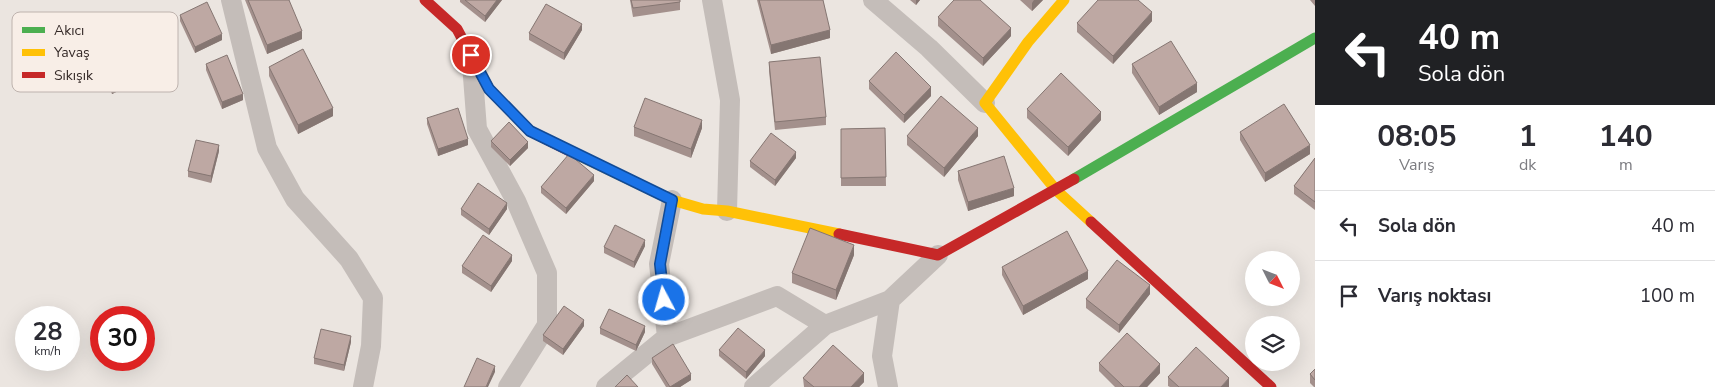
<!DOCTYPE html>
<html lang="tr">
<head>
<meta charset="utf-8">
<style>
  body { margin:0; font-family:"Nunito Sans",sans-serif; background:#f7f7f7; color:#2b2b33; height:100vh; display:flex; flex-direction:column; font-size:19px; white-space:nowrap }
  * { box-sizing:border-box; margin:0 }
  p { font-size:16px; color:#7c7c81 }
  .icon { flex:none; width:28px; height:28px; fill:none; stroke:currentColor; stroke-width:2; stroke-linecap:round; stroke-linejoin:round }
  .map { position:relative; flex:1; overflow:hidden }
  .sheet { display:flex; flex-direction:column; background:#fff; width:400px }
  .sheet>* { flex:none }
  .banner { background:#202124; color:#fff; overflow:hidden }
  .needle { width:32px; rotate:132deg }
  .fabs { position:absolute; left:1245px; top:251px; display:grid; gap:10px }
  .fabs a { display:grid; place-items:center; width:55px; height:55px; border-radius:50%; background:#fff; box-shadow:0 5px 20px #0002; font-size:25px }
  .speed { position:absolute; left:15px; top:306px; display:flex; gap:10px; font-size:25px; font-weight:700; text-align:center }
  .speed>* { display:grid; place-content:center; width:65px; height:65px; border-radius:50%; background:#fff; box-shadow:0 5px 20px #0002; line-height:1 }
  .speed small { font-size:12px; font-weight:400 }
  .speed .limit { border:8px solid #d22; background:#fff; color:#111 }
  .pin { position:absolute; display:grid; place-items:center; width:42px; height:42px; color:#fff; margin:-21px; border:2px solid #fff; border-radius:50%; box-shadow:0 1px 5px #0007 }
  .me { position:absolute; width:55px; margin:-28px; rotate:354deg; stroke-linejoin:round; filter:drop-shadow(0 0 4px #0008) }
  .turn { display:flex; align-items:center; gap:18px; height:105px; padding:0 20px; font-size:22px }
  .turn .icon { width:65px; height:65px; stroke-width:2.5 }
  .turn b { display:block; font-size:35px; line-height:42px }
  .eta { display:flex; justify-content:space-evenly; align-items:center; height:85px; text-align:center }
  .eta b { font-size:30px; font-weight:700; line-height:35px }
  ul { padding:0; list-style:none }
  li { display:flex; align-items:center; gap:15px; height:70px; padding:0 20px; border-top:1px solid #e1e1e2 }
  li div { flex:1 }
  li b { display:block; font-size:19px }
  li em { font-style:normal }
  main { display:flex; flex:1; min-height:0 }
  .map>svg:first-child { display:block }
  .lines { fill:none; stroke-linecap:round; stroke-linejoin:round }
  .street { stroke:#c4bdb9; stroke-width:20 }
  .fast { stroke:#4caf50; stroke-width:11 }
  .slow { stroke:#ffc107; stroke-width:11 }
  .jam { stroke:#c62828; stroke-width:11 }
  .wall { fill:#a3908c }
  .shaded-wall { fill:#857672 }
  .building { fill:#bea8a3; stroke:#857672 }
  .route-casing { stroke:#114b97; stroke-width:12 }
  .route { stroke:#1a73e8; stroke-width:9 }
  .key { fill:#f8eee7; stroke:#beb3ae; stroke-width:1 }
  .key-label { font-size:14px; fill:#352a28 }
</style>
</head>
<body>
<main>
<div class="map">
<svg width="1315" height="387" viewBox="0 0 1315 387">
  <rect width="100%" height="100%" fill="#ebe5e0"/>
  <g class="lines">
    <path class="street" d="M231 0 267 148 295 199 349 259 373 298 371 346 363 387
      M712 0 730 100 727 211
      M873 0 929 48 985 103
      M472 64 477 129 516 201 547 273V325L508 387
      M667 337 659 264 672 200
      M606 387 667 337 777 296 825 325
      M754 387 825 325 890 300 938 255
      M888 387 882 356 890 300"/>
    <path class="fast" d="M1074 179 1315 38"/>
    <path class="slow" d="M1064 0 1028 42 985 103 1056 190 1091 222
      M570 151 672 200 703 209 727 211 839 234"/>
    <path class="jam" d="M425 0 457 29 489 89 530 131 570 151
      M1091 222 1271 387
      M839 234 938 255 1074 179"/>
  </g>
  <path class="wall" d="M245 0H289L302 39 267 54Z
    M460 0H502L485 22 460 2Z
    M630 0H680V10L633 17Z
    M757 0H823L830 38 771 54Z
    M910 0H920L916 5Z
    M1020 0H1043L1032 11Z
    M1310 0H1315V6Z
    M180 15 222 40 195 53 180 21Z
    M938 17 1011 36 983 66 938 26Z
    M89 21 119 49 100 56 89 27Z
    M1152 21 1113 64 1077 32V23Z
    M582 30 564 60 529 40V33Z
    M769 62 826 117V125L775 130 769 71Z
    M100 63 133 84 112 94 100 70Z
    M206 64 243 100 222 109 206 70Z
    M1132 64 1197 92 1159 115 1132 73Z
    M269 67 333 116 298 134 269 76Z
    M869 81 931 96 904 123 869 89Z
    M1027 109 1101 120 1068 156 1027 118Z
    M427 118 468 145 438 156 427 124Z
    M634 127 702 128 691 158 634 136Z
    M885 128 886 186H841V129Z
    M1240 132 1310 154 1265 182 1240 140Z
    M907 136H978L944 177 907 145Z
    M491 141 528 148 510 166 491 147Z
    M219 151 211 183 188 177V171Z
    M796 158 775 186 750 167V161Z
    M1315 158V210L1294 194V186Z
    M958 171 1014 196 968 211 958 180Z
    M594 181 566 214 541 193V187Z
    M461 209H507L489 235 461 215Z
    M645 246 634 268 604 253V247Z
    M854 255 836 300 792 283V273Z
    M512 261 491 292 462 273V266Z
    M1002 267 1088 279 1023 315 1002 275Z
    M1150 294 1119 333 1086 308V299Z
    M584 326 563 355 543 341V335Z
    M600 328 645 332 636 351 600 334Z
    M351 342 344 371 314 364V358Z
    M719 350 765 356 746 379 719 356Z
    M652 358 691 380 680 387H666L652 364Z
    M1099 363 1160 373 1147 387H1115L1099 371Z
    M1315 369V387H1314L1310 383V374Z
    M1168 377 1229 387H1170L1168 386Z
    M803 378 864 382 859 387H804Z"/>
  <path class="shaded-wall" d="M497 0H502L485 22V16Z
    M916 0H920L916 5Z
    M1034 0H1043L1032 11V3Z
    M1152 12V21L1113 64V56Z
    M582 24V30L564 60V53Z
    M1011 28V36L983 66V58Z
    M830 30V38L771 54V45Z
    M302 31V39L267 54V45Z
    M222 34V40L195 53V47Z
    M119 42V49L100 56V50Z
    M133 77V84L112 94V88Z
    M1197 83V92L1159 115V107Z
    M931 87V96L904 123V115Z
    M243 94V100L222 109V102Z
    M333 108V116L298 134V125Z
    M1101 112V120L1068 156V147Z
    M702 120V128L691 158V149Z
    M978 128V136L944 177V168Z
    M468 139V145L438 156V149Z
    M528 142V148L510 166V160Z
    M219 145V151L211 183V176Z
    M1310 145V154L1265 182V173Z
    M796 152V158L775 186V180Z
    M594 175V181L566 214V208Z
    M1014 188V196L968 211V202Z
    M507 203V209L489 235V229Z
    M645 240V246L634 268V262Z
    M854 245V255L836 300V290Z
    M512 255V261L491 292V286Z
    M1088 271V279L1023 315V306Z
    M1150 285V294L1119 333V325Z
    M584 320V326L563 355V349Z
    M645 326V332L636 351V345Z
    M351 336V342L344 371V365Z
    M765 350V356L746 379V372Z
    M1160 364V373L1147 387H1139Z
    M495 366V372L488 387H486Z
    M864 373V382L859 387H851Z
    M691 374V380L680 387H670Z
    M1229 378V387H1221Z"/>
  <path class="building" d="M248 0H289L302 31 267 45Z
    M465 0H497L485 16Z
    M631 0H680V2L633 8Z
    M759 0H823L830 30 771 45Z
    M954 0H980L1011 28 983 58 938 17Z
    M1098 0H1138L1152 12 1113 56 1077 23Z
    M207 2 222 34 195 47 180 15Z
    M546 4 582 24 564 53 529 33Z
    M1171 41 1197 83 1159 107 1132 64Z
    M303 49 333 108 298 125 269 67Z
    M896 52 931 87 904 115 869 81Z
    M227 55 243 94 222 102 206 64Z
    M820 57 826 117 775 122 769 62Z
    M1061 73 1101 112 1068 147 1027 109Z
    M941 96 978 128 944 168 907 136Z
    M645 98 702 120 691 149 634 127Z
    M1284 104 1310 145 1265 173 1240 132Z
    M458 108 468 139 438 149 427 118Z
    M509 122 528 142 510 160 491 141Z
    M885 128 886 177 841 178V129Z
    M771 133 796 152 775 180 750 161Z
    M196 140 219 145 211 176 188 171Z
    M569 154 594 175 566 208 541 187Z
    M1004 156 1014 188 968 202 958 171Z
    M1315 158V202L1294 186Z
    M478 183 507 203 489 229 461 209Z
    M615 225 645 240 634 262 604 247Z
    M810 228 854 245 836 290 792 273Z
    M1067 231 1088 271 1023 306 1002 267Z
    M483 235 512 255 491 286 462 266Z
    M1117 260 1150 285 1119 325 1086 299Z
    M564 306 584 320 563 349 543 335Z
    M609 309 645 326 636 345 600 328Z
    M738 328 765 350 746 372 719 350Z
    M321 329 351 336 344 365 314 358Z
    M1127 333 1160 364 1139 387H1124L1099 363Z
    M673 344 691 374 670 387 652 358Z
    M833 345 864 373 851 387H814L803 378Z
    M1196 347 1229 378 1221 387H1179L1168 377Z
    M477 358 495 366 486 387H464Z
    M1315 369V380L1310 374Z
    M627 375 638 387H615Z"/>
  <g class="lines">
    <defs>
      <path id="route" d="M471 55 489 89 530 131 672 200 660 264 664 300"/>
    </defs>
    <use href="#route" class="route-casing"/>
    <use href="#route" class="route"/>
  </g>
  <rect x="12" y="12" width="166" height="80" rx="8" class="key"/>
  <rect x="22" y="27" width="23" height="6" fill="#4caf50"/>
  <rect x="22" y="49" width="23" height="7" fill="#ffc107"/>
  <rect x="22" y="72" width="23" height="6" fill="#c62828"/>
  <g class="key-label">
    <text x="54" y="35">Akıcı</text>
    <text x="54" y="57">Yavaş</text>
    <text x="54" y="80">Sıkışık</text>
  </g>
</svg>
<div class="fabs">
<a><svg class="needle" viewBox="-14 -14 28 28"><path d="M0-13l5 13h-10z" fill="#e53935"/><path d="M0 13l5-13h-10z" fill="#7c7c81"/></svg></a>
<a><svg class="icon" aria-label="layers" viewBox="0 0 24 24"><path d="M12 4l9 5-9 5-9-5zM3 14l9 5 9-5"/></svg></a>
</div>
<div class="speed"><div>28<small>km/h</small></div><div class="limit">30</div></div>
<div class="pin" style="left:471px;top:55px;background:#d93025"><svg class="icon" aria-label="arrive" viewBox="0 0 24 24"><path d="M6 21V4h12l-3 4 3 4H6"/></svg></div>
<svg class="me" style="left:664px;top:300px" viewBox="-20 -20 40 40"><circle r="17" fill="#1a73e8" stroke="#fff" stroke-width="3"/><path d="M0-11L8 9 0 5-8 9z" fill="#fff"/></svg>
</div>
<section class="sheet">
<div class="banner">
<div class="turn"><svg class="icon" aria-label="left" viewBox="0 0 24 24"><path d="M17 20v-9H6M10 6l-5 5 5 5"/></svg><div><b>40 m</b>Sola dön</div></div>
</div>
<div class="eta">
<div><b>08:05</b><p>Varış</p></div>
<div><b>1</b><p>dk</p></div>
<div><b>140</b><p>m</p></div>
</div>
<ul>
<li><svg class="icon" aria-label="left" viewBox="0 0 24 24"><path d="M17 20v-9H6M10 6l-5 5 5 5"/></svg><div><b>Sola dön</b></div><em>40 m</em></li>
<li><svg class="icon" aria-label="arrive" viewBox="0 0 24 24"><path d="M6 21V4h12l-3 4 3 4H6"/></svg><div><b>Varış noktası</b></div><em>100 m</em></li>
</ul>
</section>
</main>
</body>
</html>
